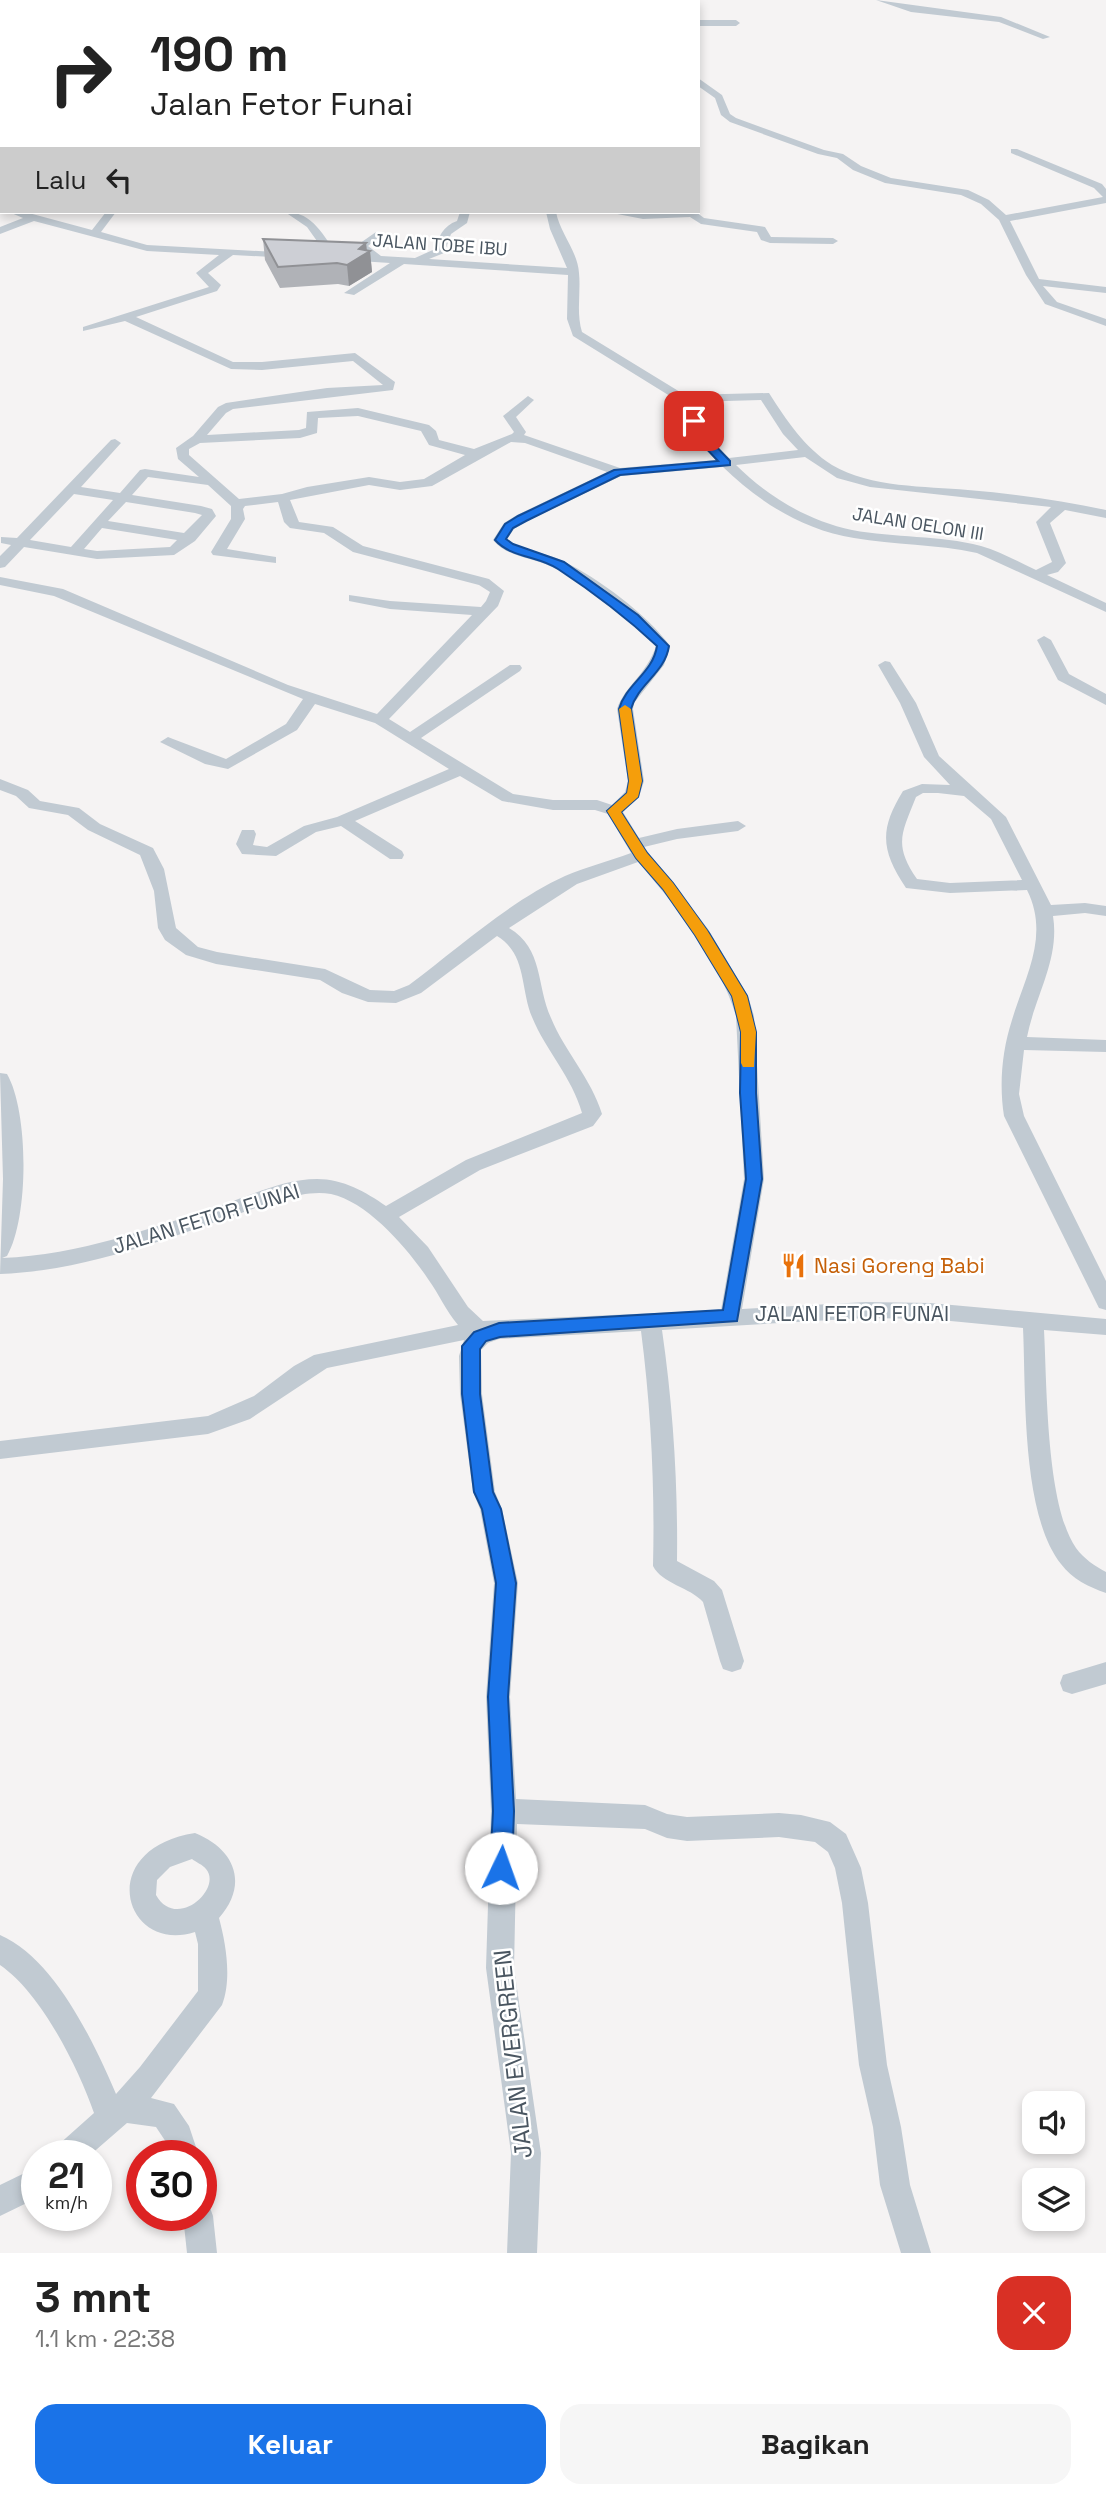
<!DOCTYPE html>
<html lang="id">
<head>
<meta charset="utf-8">
<style>
  body { margin:0; font-family:"Space Grotesk",sans-serif; background:#f6f6f6; color:#222; height:100vh; display:flex; flex-direction:column; font-size:26px; white-space:nowrap }
  * { box-sizing:border-box; margin:0 }
  p { font-size:23px; color:#767676 }
  .icon { flex:none; width:38px; height:38px; fill:none; stroke:currentColor; stroke-width:2; stroke-linecap:round; stroke-linejoin:round }
  .map { position:relative; height:2253px; overflow:hidden }
  .drawer { display:flex; flex-direction:column; background:#fff; flex:1 }
  .drawer>* { flex:none }
  .top-card { position:absolute; left:0px; top:0px; width:700px; height:214px; box-shadow:0 4px 10px #0003; background:#fff; color:#222; overflow:hidden }
  .tools { position:absolute; left:1022px; top:2091px; display:grid; gap:14px }
  .tools a { display:grid; place-items:center; width:63px; height:63px; border-radius:14px; background:#fff; box-shadow:0 4px 10px #0003; font-size:35px }
  .speed { position:absolute; left:21px; top:2140px; display:flex; gap:14px; font-size:35px; font-weight:700; text-align:center }
  .speed>* { display:grid; place-content:center; width:91px; height:91px; border-radius:50%; background:#fff; box-shadow:0 4px 10px #0003; line-height:1 }
  .speed small { font-size:18px; font-weight:400 }
  .speed .limit { border:10px solid #d22; background:#fff; color:#111 }
  .pin { position:absolute; display:grid; place-items:center; width:60px; height:60px; color:#fff; margin:-30px; border-radius:14px; box-shadow:0 4px 10px #0006 }
  .me { position:absolute; width:77px; margin:-38px; rotate:3deg; stroke-linejoin:round; filter:drop-shadow(0 0 5px #0008) }
  .turn { display:flex; align-items:center; gap:24px; height:147px; padding:0 35px; font-size:32px }
  .turn .icon { width:91px; height:91px; stroke-width:2.5 }
  .turn b { display:block; font-size:49px; line-height:60px }
  .then { display:flex; align-items:center; height:66px; padding:0 35px; background:#0003; gap:14px; font-size:26px }
  .round { display:grid; place-items:center; flex:none; width:74px; height:74px; border-radius:21px; background:#f6f6f6 }
  .overview { display:flex; align-items:center; justify-content:space-between; height:119px; padding:0 35px }
  h1 { font-size:42px; font-weight:700; line-height:52px }
  .primary-button { display:flex; gap:14px; margin-top:auto; padding:14px 35px }
  .primary-button a { flex:1; height:80px; border-radius:21px; background:#1a73e8; color:#fff; font-size:28px; font-weight:700; line-height:80px; text-align:center }
  .primary-button a+a { background:#f6f6f6; color:#222 }
  .map>svg:first-child { display:block }
  .lines { fill:none; stroke-linecap:round; stroke-linejoin:round }
  .minor { fill:#c1cad2; fill-rule:evenodd }
  .highway { fill:#8ba5c1; fill-rule:evenodd }
  .wall { fill:#b0b2b7 }
  .shaded-wall { fill:#909195 }
  .building { fill:#cdcfd5; stroke:#909195; stroke-width:2 }
  .route { fill:#1a73e8; stroke:#114b97; stroke-width:2 }
  .slow { fill:#f59e0b }
  .labels { text-anchor:middle; stroke-width:5; stroke-linejoin:round; paint-order:stroke }
  .far-street-label { font-size:18px; fill:#4a5661; stroke:#fff }
  .street-label { font-size:21px; fill:#4a5661; stroke:#fff }
  .food-label { font-size:21px; fill:#c56008; stroke:#fff; text-anchor:start }
  .near-street-label { font-size:24px; fill:#4a5661; stroke:#fff }
</style>
</head>
<body>
<div class="map">
<svg width="1106" height="2253" viewBox="0 0 1106 2253">
  <rect width="100%" height="100%" fill="#f5f3f3"/>
  <g class="lines">
    <path class="minor" d="M364 0H375L376 2H365Z
      M581 0H591L580 2Z
      M622 0H634L636 2H623Z
      M876 0 1001 17 1050 37 1043 39 999 22 911 12Z
      M698 20H736L740 23 736 26H698Z
      M698 78 722 95 730 114 736 118 824 150 843 154 861 166 891 178 968 190 989 200 1006 215 1103 197 1094 188 1011 153V149H1017L1102 184 1106 189V203L1010 221 1039 279 1106 287V293L1043 286 1057 302 1106 319V326L1045 304 1026 275 999 220 981 204 961 195 885 183 853 170 837 158 818 154 730 122 721 115 715 98 698 86Z
      M0 142H2V148H0Z
      M9 212H25L92 230 106 212H116L101 232 147 245 294 253V257L290 258 233 255 208 273 221 285 217 291 136 317 233 362H262L355 353 395 382 393 390 233 409 226 413 207 435 299 430 306 428 307 412 358 408 429 425 436 431 439 440 474 449 512 434 514 432 503 416 528 396 534 400 516 417 526 432 524 435 620 468 716 460 698 441 678 401 573 336 567 319 568 275 404 264 354 295 344 293 390 263 344 260 339 257 340 255H367L356 246 376 232 381 235 368 246 381 256 415 258 435 249C439 236 443 226 457 221L460 212H470L467 223 451 234 444 253 429 259 567 268 550 229 546 212H556C560 233 578 252 579 273 581 293 576 312 582 332L685 395 769 393C787 421 804 447 832 465 871 488 925 486 968 490 1015 494 1060 500 1106 510V518L1065 510 1050 523 1066 563 1058 572 1047 575 1106 603V612L977 553C936 544 894 545 854 538 803 530 759 502 723 467L621 476 527 521 514 529 507 539C523 552 545 552 563 561 598 578 648 615 670 646L664 665 634 703 633 709 644 781 639 797 623 812 639 838 677 829 738 821 746 826 738 831 677 839 644 847 708 929 748 996 754 1016 764 1179 742 1309 866 1302 930 1303 1106 1319V1335L1044 1330C1047 1384 1046 1505 1076 1548 1084 1559 1095 1566 1106 1572V1593C1089 1587 1072 1579 1061 1564 1021 1514 1026 1391 1023 1328L930 1319 866 1318 662 1330C673 1406 678 1484 677 1561L714 1581 722 1590 744 1661 741 1669 732 1672 723 1669 720 1661 703 1602C690 1587 662 1584 653 1566 655 1488 651 1408 641 1331L499 1339 488 1343 481 1350 482 1394 495 1492 502 1509 518 1583 510 1697 516 1799 645 1805 667 1814 687 1817 779 1813 801 1815 830 1822 846 1834 861 1868 868 1903 887 2065 901 2127 910 2185 931 2253H901L880 2185 873 2127 859 2065 842 1903 835 1868 828 1852 815 1842 779 1837 687 1841 667 1838 645 1829 517 1824 514 1968 541 2153 537 2253H507L511 2153 486 1968 491 1811 486 1697 494 1583 480 1509 473 1492 460 1394 459 1356 464 1340 327 1368 250 1419 208 1434 0 1459V1441L208 1416 254 1396 294 1366 314 1355 458 1325C446 1311 439 1294 428 1279 408 1249 368 1202 331 1194 315 1191 298 1195 282 1199 189 1229 99 1270 0 1274L3 1179 0 1073 7 1074C29 1112 29 1218 7 1256L2 1258C80 1255 151 1228 225 1204 254 1194 285 1179 317 1179 343 1179 366 1192 386 1206L466 1160 582 1113C572 1077 546 1051 532 1017 520 988 527 954 497 936L421 993 396 1003 368 1002 342 993 320 980 216 964 186 955 165 940 158 928 154 891 140 855 88 830 68 815 29 808 16 796 0 790V779L28 790 40 801 79 808 100 824 153 848 164 869 176 928 198 947 217 952 325 969 370 990 394 991 409 985C457 949 510 901 565 876 586 867 609 861 631 853L608 814 595 810H553L502 801 460 776 355 821 402 851 404 855 402 859H390L341 826 316 832 276 856 242 854 236 844 242 830H254L256 834 253 845 267 847 304 826 337 817 449 769 375 723 315 704 297 730 228 769 205 764 160 742 168 737 173 739 226 759 286 724 303 699 54 596 0 585V577L63 589 288 685 377 714 472 615 390 609 349 601V595L390 601 481 607 486 601 490 592 479 585 353 552 324 533 290 528 284 522 278 502 245 506 243 509 245 519 227 549 276 557V563L213 555 211 552 231 519V506L208 485 148 477 132 495 201 506 212 509 216 516 195 541 174 555 97 559 24 547 5 567 0 568V556L11 545 1 543V537L17 538 111 440 115 439 121 443 81 487 120 493 140 470 145 469 199 477 178 459 176 448 193 436 218 407 226 403 327 388 383 385 353 361 262 370 231 369 125 321 83 331V327L209 287 196 273 219 255 147 251 34 221 0 234V227L23 218ZM761 400 783 434 798 450 729 458 709 439 691 402ZM358 416 421 431 429 445 465 455 424 479 400 482 369 477 307 487 282 494 239 499 189 455V449L200 443 300 438 317 433 318 418ZM511 442 525 443 607 472 517 515 504 523 493 540C508 558 532 557 552 567 584 581 635 618 656 646 647 674 624 687 617 709L628 781 625 792 612 805 597 800H553L513 794 421 738 520 671 522 668 520 665H510L410 732 389 719 498 606 504 591 489 579 363 546 333 527 299 522 290 500 369 485 400 490 432 486ZM805 457 837 478 870 487 1051 507 1036 522 1052 562 1036 570C1018 562 1000 551 981 546 939 535 895 538 852 530 808 521 767 496 736 465ZM74 494 113 500 71 547 30 540ZM126 502 195 513 202 515 184 533 108 521ZM102 528 177 540 170 547 97 551 84 549ZM638 862C676 906 719 959 736 1016L744 1179 721 1310 483 1321 468 1307 428 1247 399 1217 480 1170 593 1126 602 1114C591 1078 565 1052 551 1018 536 985 544 949 509 928L577 884Z
      M285 212C312 211 324 236 338 256L337 258H329L307 227Z
      M607 212H696L704 218 765 227 771 237 833 238 838 241 833 244 770 243 761 240 757 232 701 224 690 217 643 219Z
      M1044 636 1051 640 1069 674 1106 694V705L1058 680 1037 640Z
      M885 661 890 662 916 703 939 756 1006 817 1051 905 1085 903 1106 906V916L1085 913 1053 916C1060 959 1035 996 1027 1037L1106 1040V1052L1024 1050 1019 1094 1024 1116 1106 1281V1310L1099 1308 1096 1302 1004 1116C999 1084 1002 1051 1012 1020 1025 976 1050 936 1027 890L950 893 906 888C881 850 879 830 903 791L922 784 950 785 924 757 900 703 878 665ZM938 793 964 796 991 819 1022 880 950 883 917 879C893 844 902 833 916 797L923 793Z
      M1106 1662V1684L1072 1694 1063 1691 1060 1683 1063 1675Z
      M195 1833C235 1849 249 1884 219 1918 226 1944 232 1979 222 2005L151 2098 174 2104 189 2126 199 2156H169L166 2142 156 2127 127 2123 89 2156H52L57 2146 94 2113C78 2067 41 1993 0 1965V1935C54 1958 94 2042 116 2094L140 2067 198 1991V1944L195 1932C124 1955 93 1849 195 1833ZM192 1859C196 1862 203 1865 206 1869 223 1889 176 1931 156 1895L157 1880 170 1867Z
      M37 2167V2198L0 2216V2185Z
      M201 2202 209 2205 213 2216 217 2253H187L183 2216H201Z"/>
    <path class="highway" d="M69 0H91L68 2Z
      M136 0H159L135 2Z
      M2 9V17L0 18V10Z"/>
  </g>
  <path class="wall" d="M263 239 366 243 367 251H370L372 272 349 286 338 284 280 288 265 260Z"/>
  <path class="shaded-wall" d="M366 243 367 253 370 251 372 272 349 286 347 265 359 249Z"/>
  <path class="building" d="M263 239 366 243 359 249 370 251 347 265 337 263 278 267Z"/>
  <path class="route" d="M690 419H697L709 439 730 461V465L620 475 526 521 513 528 506 539 513 544 564 562 638 615 669 646C665 673 638 684 631 709L642 781 638 797 621 812 647 853 673 883 709 933 747 996 756 1032V1093L762 1179 737 1321 500 1337 486 1341 480 1349V1394L493 1492 501 1509 516 1583 508 1697 514 1811 512 1868 509 1876 501 1879 493 1876 490 1868 493 1811 488 1697 496 1583 482 1509 474 1492 462 1394V1346L474 1332 499 1323 723 1310 746 1179 740 1093 741 1032 732 996 695 935 663 889 636 858 607 811 627 793 629 781 619 709C626 684 653 673 657 646 627 618 593 592 558 569 539 556 511 558 495 540L505 524 518 516 614 470 718 461 701 443 688 421Z"/>
  <path class="slow" d="M625 705 631 709 642 781 638 797 621 812 647 853 673 883 707 930 747 996 756 1032 754 1067H743L741 1063V1032L732 996 695 935 663 889 636 858 607 811 627 793 629 781 619 709Z"/>
  <defs>
    <symbol id="restaurant-bare" viewBox="-9 -9 18 18"><path d="M-5-6h1v4h1v-4h1v4h1v-4h1v5L-1.5 .5V6h-2V.5L-5-1ZM5-6V6H3V1.5H1.5Q1.5-4 5-6Z" fill="#e8710a" stroke="#fff" stroke-width="2.5" paint-order="stroke"/></symbol>
  </defs>
  <g fill-rule="evenodd">
    <use href="#restaurant-bare" x="776" y="1248" width="35" height="35"/>
  </g>
  <g class="labels">
    <g class="far-street-label">
      <text transform="translate(440 245) rotate(4)" y="6">JALAN TOBE IBU</text>
      <text transform="translate(918 524) rotate(9)" y="6">JALAN OELON III</text>
    </g>
    <g class="street-label">
      <text transform="translate(206 1219) rotate(-17)" y="7">JALAN FETOR FUNAI</text>
      <text x="852" y="1321">JALAN FETOR FUNAI</text>
    </g>
    <g class="food-label">
      <text x="814" y="1273">Nasi Goreng Babi</text>
    </g>
    <g class="near-street-label">
      <text transform="translate(513 2054) rotate(-96)" y="8">JALAN EVERGREEN</text>
    </g>
  </g>
</svg>
<div class="tools">
<a><svg class="icon" aria-label="sound" viewBox="0 0 24 24"><path d="M4 9h4l5-4v14l-5-4H4zM17 9q2 3 0 6"/></svg></a>
<a><svg class="icon" aria-label="layers" viewBox="0 0 24 24"><path d="M12 4l9 5-9 5-9-5zM3 14l9 5 9-5"/></svg></a>
</div>
<div class="speed"><div>21<small>km/h</small></div><div class="limit">30</div></div>
<div class="pin" style="left:694px;top:421px;background:#d93025"><svg class="icon" aria-label="arrive" viewBox="0 0 24 24"><path d="M6 21V4h12l-3 4 3 4H6"/></svg></div>
<svg class="me" style="left:501px;top:1868px" viewBox="-20 -20 40 40"><circle r="19" fill="#fff"/><path d="M0-13L10 11 0 6-10 11z" fill="#1a73e8"/></svg>
<div class="top-card">
<div class="turn"><svg class="icon" aria-label="right" viewBox="0 0 24 24"><path d="M7 20v-9h11M14 6l5 5-5 5"/></svg><div><b>190 m</b>Jalan Fetor Funai</div></div>
<div class="then">Lalu<svg class="icon" aria-label="left" viewBox="0 0 24 24"><path d="M17 20v-9H6M10 6l-5 5 5 5"/></svg></div>
</div>
</div>
<section class="drawer">
<div class="overview"><div><h1>3 mnt</h1><p>1.1 km · 22:38</p></div><a class="round" style="background:#d93025;color:#fff"><svg class="icon" aria-label="close" viewBox="0 0 24 24"><path d="M6 6l12 12M18 6L6 18"/></svg></a></div>
<div class="primary-button"><a>Keluar</a><a>Bagikan</a></div>
</section>
</body>
</html>
